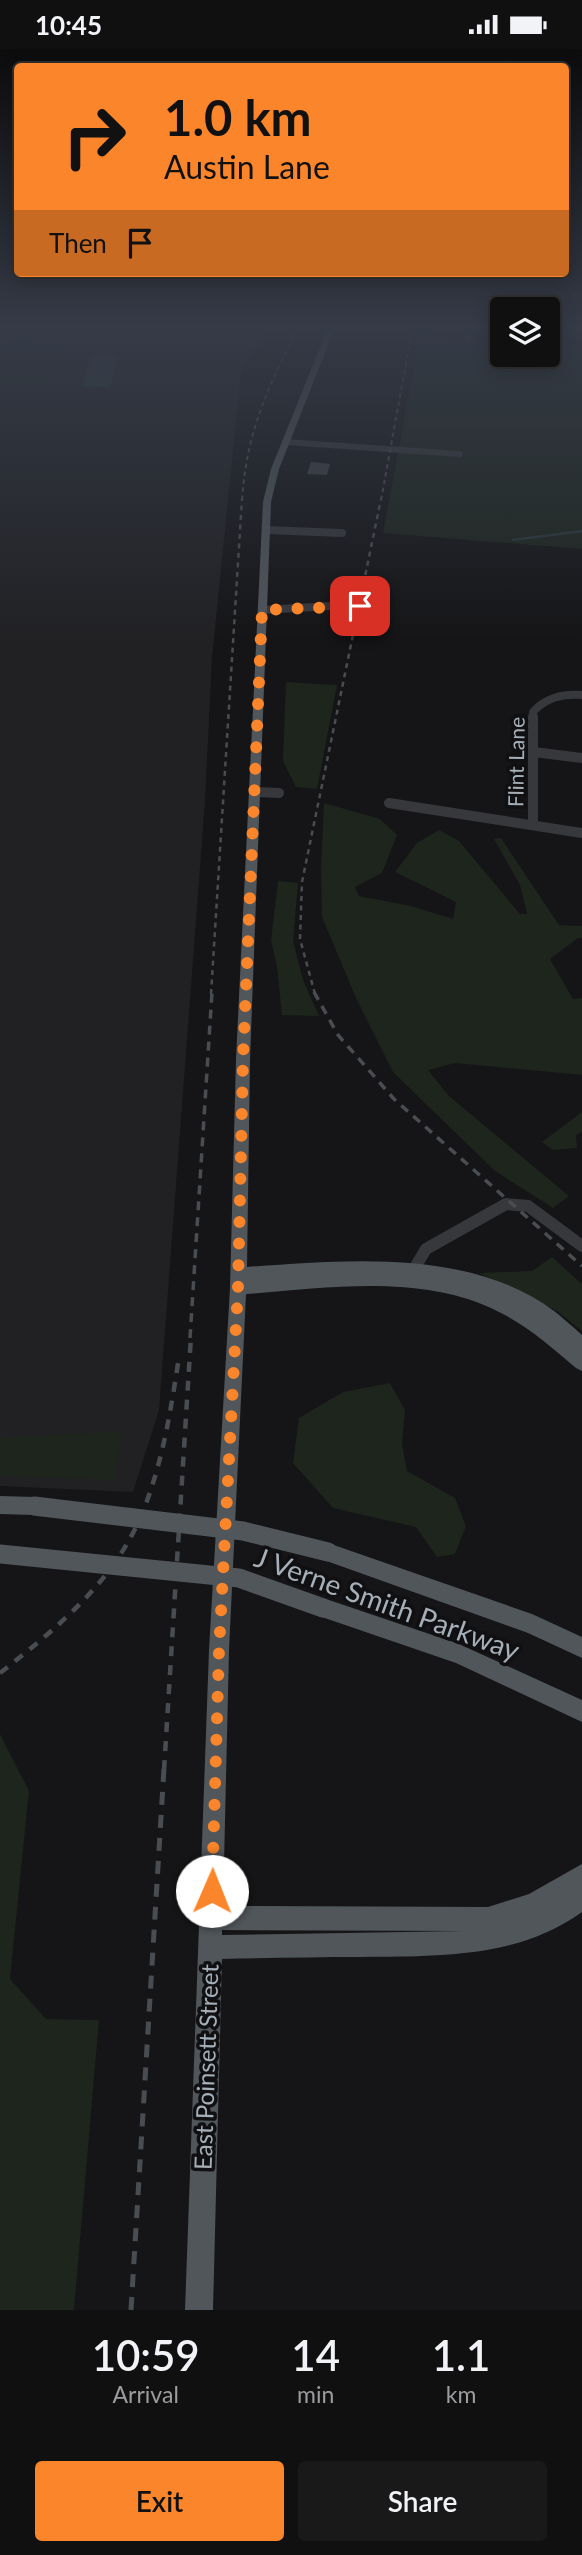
<!DOCTYPE html>
<html lang="en">
<head>
<meta charset="utf-8">
<style>
  body { margin:0; font-family:Lato,sans-serif; background:#19191a; color:#f1f3f6; height:100vh; display:flex; flex-direction:column; font-size:26px; white-space:nowrap }
  * { box-sizing:border-box; margin:0 }
  p { font-size:23px; color:#9c9d9f }
  .icon { flex:none; width:38px; height:38px; fill:none; stroke:currentColor; stroke-width:2; stroke-linecap:round; stroke-linejoin:round }
  .map { position:relative; height:2261px; overflow:hidden }
  .drawer { display:flex; flex-direction:column; background:#101011; flex:1 }
  .drawer>* { flex:none }
  .banner { position:absolute; left:14px; top:14px; width:555px; height:214px; border-radius:7px; box-shadow:0 4px 18px #0003,0 0 0 2px #303031; background:#fa852a; color:#111; overflow:hidden }
  .controls { position:absolute; left:490px; top:248px; display:grid; gap:14px }
  .controls a { display:grid; place-items:center; width:70px; height:70px; border-radius:7px; background:#101011; box-shadow:0 4px 18px #0003,0 0 0 2px #303031; font-size:35px }
  .pin { position:absolute; display:grid; place-items:center; width:60px; height:60px; color:#fff; margin:-30px; border-radius:14px; box-shadow:0 4px 10px #0006 }
  .me { position:absolute; width:77px; margin:-38px; rotate:1deg; stroke-linejoin:round; filter:drop-shadow(0 0 5px #0008) }
  .turn { display:flex; align-items:center; gap:24px; height:147px; padding:0 35px; font-size:32px }
  .turn .icon { width:91px; height:91px; stroke-width:2.5 }
  .turn b { display:block; font-size:49px; line-height:60px }
  .then { display:flex; align-items:center; height:66px; padding:0 35px; background:#0003; gap:14px; font-size:26px }
  .eta { display:flex; justify-content:space-evenly; align-items:center; height:119px; text-align:center }
  .eta b { font-size:42px; font-weight:600; line-height:49px }
  .action { display:flex; gap:14px; margin-top:auto; padding:14px 35px }
  .action a { flex:1; height:80px; border-radius:7px; background:#fa852a; color:#111; font-size:28px; font-weight:600; line-height:80px; text-align:center }
  .action a+a { background:#19191a; color:#f1f3f6 }
  .status { display:flex; justify-content:space-between; align-items:center; height:49px; padding:0 35px; background:#101011; direction:ltr }
  .status svg { height:19px; fill:currentColor }
  .map>svg:first-child { display:block }
  .built { fill:#212124 }
  .green { fill:#1d251d }
  .water { fill:#2a383b }
  .lines { fill:none; stroke-linecap:round; stroke-linejoin:round }
  .stream { stroke:#2a383b; stroke-width:2.5 }
  .building { fill:#3f4044 }
  .minor-far3 { stroke:#36383c; stroke-width:6 }
  .minor-far2 { stroke:#36383c; stroke-width:8 }
  .minor-far1 { stroke:#36383c; stroke-width:10 }
  .minor { stroke:#36383c; stroke-width:12 }
  .major { fill:#51565b; fill-rule:evenodd }
  .rail-far4 { stroke:#494d51; stroke-width:2; stroke-dasharray:4.5 3.5; stroke-linecap:butt }
  .rail-far3 { stroke:#494d51; stroke-width:2.5; stroke-dasharray:5 4.5; stroke-linecap:butt }
  .rail-far2 { stroke:#494d51; stroke-width:3.5; stroke-dasharray:9 7; stroke-linecap:butt }
  .rail-far1 { stroke:#494d51; stroke-width:4.5; stroke-dasharray:10 9; stroke-linecap:butt }
  .rail { stroke:#494d51; stroke-width:5; stroke-dasharray:13 10; stroke-linecap:butt }
  .major-bridge { stroke:#51565b; stroke-width:19 }
  .route { stroke:#fa852a; stroke-width:12; stroke-dasharray:0 21.6 }
  .labels { text-anchor:middle; stroke-width:7; stroke-linejoin:round; paint-order:stroke }
  .far-street-label { font-size:21px; fill:#a6afb8; stroke:#101012 }
  .street-label { font-size:24px; fill:#a6afb8; stroke:#101012 }
  .near-street-label { font-size:28px; fill:#a6afb8; stroke:#101012 }
</style>
</head>
<body>
<div class="status"><b>10:45</b><svg viewBox="0 0 49 12"><path d="M0 12V9h3v3zM5 12V6h3v6zM10 12V3h3v9zM15 12V0h3v12zM26 1h20v11H26zM47 4h2v5h-2z"/></svg></div>
<div class="map">
<svg width="582" height="2261" viewBox="0 0 582 2261">
  <rect width="100%" height="100%" fill="#151517"/>
  <path class="built" d="M3 276H271L241 323 212 608 205 752 159 1361 133 1443 0 1437V279Z"/>
  <path class="green" d="M422 276H434L432 292 502 296V306H548V299L582 297V500L383 484Z
    M12 292 65 296 57 308H0V296Z
    M13 321H54L60 324 52 338 48 339 0 334V327Z
    M286 633 337 636 317 740 296 738 283 712Z
    M324 754 380 770 397 786 382 824 355 838 359 847 411 857 453 870 456 853 395 823 417 794 439 781 459 792 520 865H527L520 836 494 790 501 789 559 876 582 877V889H578L550 910 573 950 582 949V1026L455 1014 428 1021 449 1047 569 1147 553 1159 495 1122 393 1023 356 949 322 868 321 819Z
    M278 832 298 834 293 892 303 931 319 967 282 966 277 918 271 891Z
    M582 1063V1083L576 1086 577 1099 553 1101 542 1093Z
    M552 1208 582 1235V1282L557 1262 479 1224 532 1222Z
    M390 1334 405 1361 402 1395 407 1422 455 1449 466 1477 455 1505 437 1508 416 1478 333 1459 293 1414 299 1369 343 1343Z
    M122 1382 114 1431 0 1427V1389Z
    M0 1685 29 1742 10 1930 46 1970 99 1971 74 2261H0Z"/>
  <path class="water" d="M113 305 118 307 110 339 82 337 91 307Z"/>
  <g class="lines">
    <path class="stream" d="M513 491 582 482"/>
  </g>
  <path class="building" d="M311 413 330 415 327 426 307 425Z"/>
  <g class="lines">
    <path class="minor-far3" d="M556 276V294
      M468 292 471 276
      M285 393 460 405"/>
    <path class="minor-far2" d="M266 481 342 484
      M262 561 383 554
      M533 670V663C546 648 563 645 582 646"/>
    <path class="minor-far1" d="M533 668V775
      M534 703 582 709
      M256 743 279 744
      M389 754 582 784"/>
    <path class="minor" d="M412 1231 414 1220 426 1200 506 1155 528 1157 582 1197"/>
    <path class="major" d="M329 276H336L279 420 271 453 250 1010 247 1218C345 1211 470 1199 554 1262 563 1269 573 1278 582 1286V1322L576 1319C551 1298 528 1277 499 1263 423 1224 328 1239 246 1245L229 1601 223 1857 488 1858 529 1845 582 1815V1863C517 1910 437 1907 361 1908 314 1908 268 1909 222 1910L213 2261H185L209 1601 230 1239 236 1010 263 453 271 420ZM222 1881 465 1882 222 1886Z
      M0 1447 34 1448 41 1451 44 1457 41 1463 34 1466 0 1465Z
      M328 1494 532 1565 582 1588V1609L528 1584 321 1510 318 1503 321 1496Z
      M323 1549 459 1595 582 1651V1673L456 1614 316 1566 313 1559 316 1552Z"/>
    <path class="rail-far4" d="M242 451C247 380 268 338 300 276
      M381 451 413 276"/>
    <path class="rail-far3" d="M211 945 242 450
      M315 945 300 890 302 833 381 450"/>
    <path class="rail-far2" d="M314 943 338 986 394 1050 582 1217
      M190 1289 212 943"/>
    <path class="rail-far1" d="M0 1624C51 1584 106 1539 135 1480 161 1426 170 1366 179 1308
      M164 1721 191 1287"/>
    <path class="rail" d="M131 2261 164 1719"/>
    <path class="major-bridge" d="M34 1457 243 1482 328 1503
      M0 1505 239 1529 323 1559"/>
  </g>
  <linearGradient id="sky" x2="0" y2="1"><stop stop-color="#0c0c0d"/><stop offset="0.47" stop-color="#353b47"/><stop offset="1" stop-color="#353b47" stop-opacity="0"/></linearGradient>
  <rect width="582" height="592" fill="url(#sky)"/>
  <g class="lines">
    <path class="route" d="M212 1842 219 1601 238 1239 243 1010 262 561 360 557"/>
  </g>
  <g class="labels">
    <g class="far-street-label">
      <text transform="translate(517 713) rotate(-89)" y="7">Flint Lane</text>
    </g>
    <g class="street-label">
      <text transform="translate(207 2018) rotate(-88)" y="8">East Poinsett Street</text>
    </g>
    <g class="near-street-label">
      <text transform="translate(387 1555) rotate(20)" y="10">J Verne Smith Parkway</text>
    </g>
  </g>
</svg>
<div class="controls">
<a><svg class="icon" aria-label="layers" viewBox="0 0 24 24"><path d="M12 4l9 5-9 5-9-5zM3 14l9 5 9-5"/></svg></a>
</div>
<div class="pin" style="left:360px;top:557px;background:#d93025"><svg class="icon" aria-label="arrive" viewBox="0 0 24 24"><path d="M6 21V4h12l-3 4 3 4H6"/></svg></div>
<svg class="me" style="left:212px;top:1842px" viewBox="-20 -20 40 40"><circle r="19" fill="#fff"/><path d="M0-13L10 11 0 6-10 11z" fill="#fa852a"/></svg>
<div class="banner">
<div class="turn"><svg class="icon" aria-label="right" viewBox="0 0 24 24"><path d="M7 20v-9h11M14 6l5 5-5 5"/></svg><div><b>1.0 km</b>Austin Lane</div></div>
<div class="then">Then<svg class="icon" aria-label="arrive" viewBox="0 0 24 24"><path d="M6 21V4h12l-3 4 3 4H6"/></svg></div>
</div>
</div>
<section class="drawer">
<div class="eta">
<div><b>10:59</b><p>Arrival</p></div>
<div><b>14</b><p>min</p></div>
<div><b>1.1</b><p>km</p></div>
</div>
<div class="action"><a>Exit</a><a>Share</a></div>
</section>
</body>
</html>
